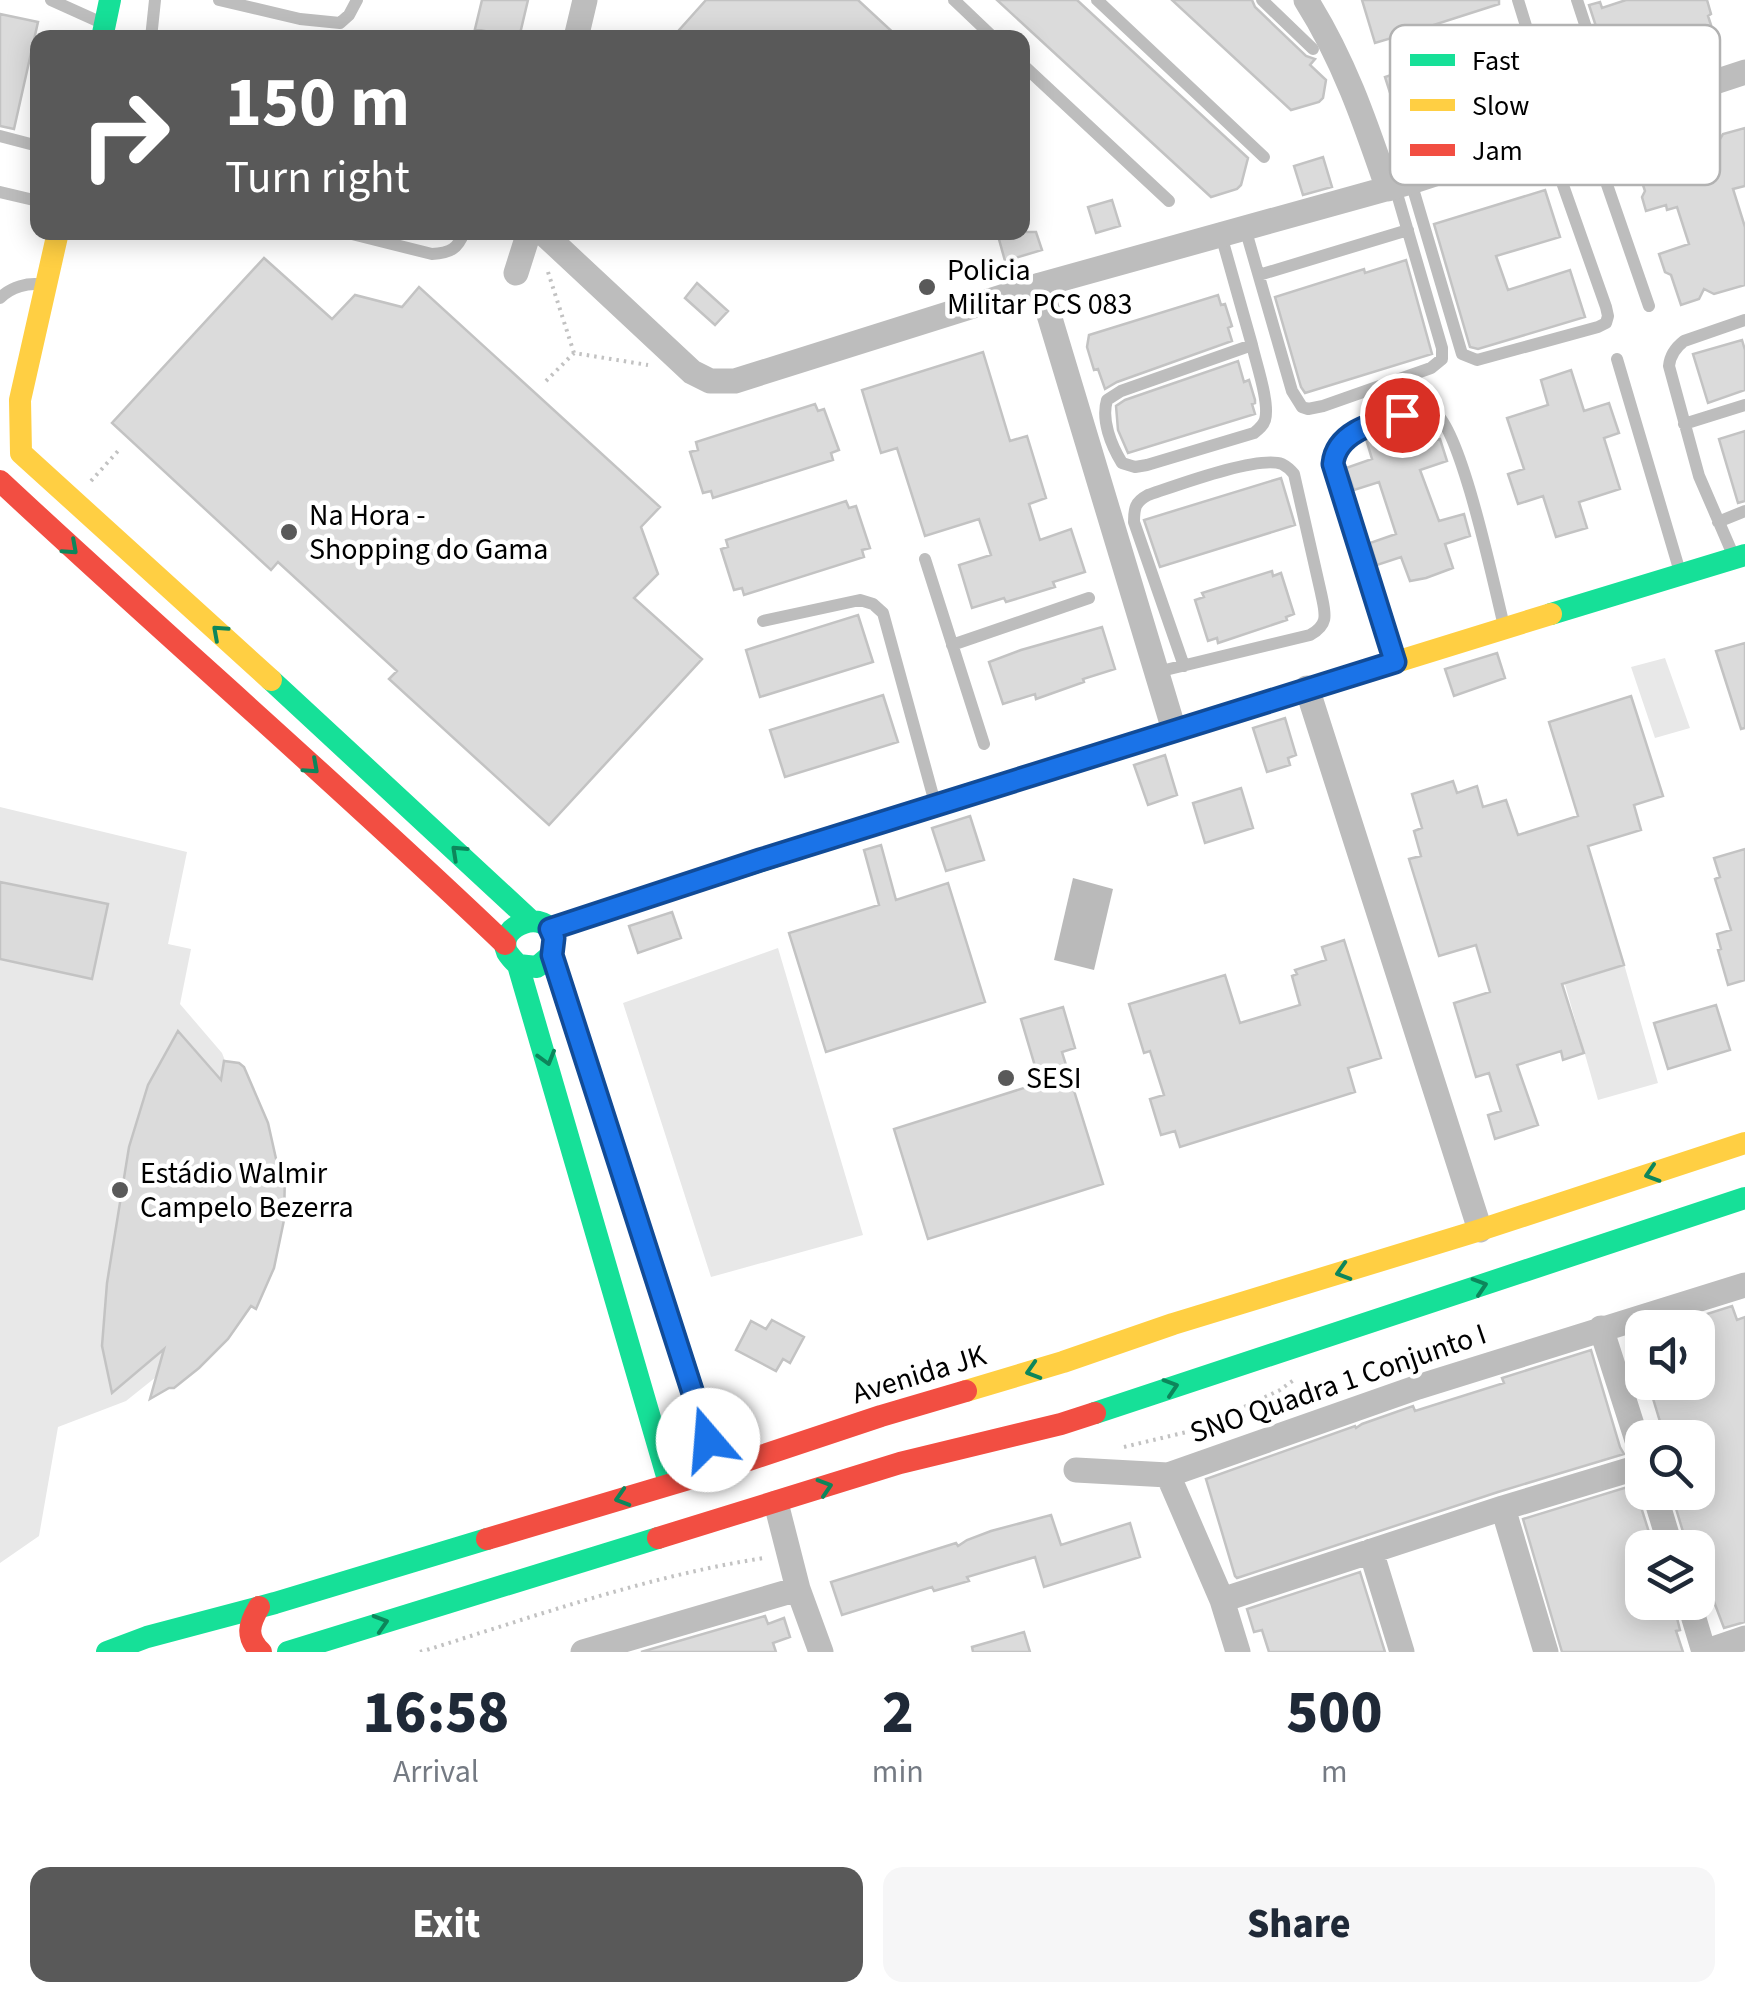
<!DOCTYPE html>
<html lang="en">
<head>
<meta charset="utf-8">
<style>
  body { margin:0; font-family:"Source Sans 3",sans-serif; background:#f6f6f7; color:#1f2937; height:100vh; display:flex; flex-direction:column; font-size:38px; white-space:nowrap }
  * { box-sizing:border-box; margin:0 }
  p { font-size:32px; color:#747a83 }
  .icon { flex:none; width:55px; height:55px; fill:none; stroke:currentColor; stroke-width:2; stroke-linecap:round; stroke-linejoin:round }
  .map { position:relative; height:1652px; overflow:hidden }
  .panel { display:flex; flex-direction:column; background:#fff; flex:1 }
  .panel>* { flex:none }
  .top-card { position:absolute; left:30px; top:30px; width:1000px; height:210px; border-radius:20px; box-shadow:0 5px 25px #0003; background:#595959; color:#fff; overflow:hidden }
  .tools { position:absolute; left:1625px; top:1310px; display:grid; gap:20px }
  .tools a { display:grid; place-items:center; width:90px; height:90px; border-radius:20px; background:#fff; box-shadow:0 5px 25px #0003; font-size:50px }
  .pin { position:absolute; display:grid; place-items:center; width:85px; height:85px; color:#fff; margin:-42px; border:5px solid #fff; border-radius:50%; box-shadow:0 2px 10px #0007 }
  .me { position:absolute; width:110px; margin:-55px; rotate:342deg; stroke-linejoin:round; filter:drop-shadow(0 0 8px #0008) }
  .turn { display:flex; align-items:center; gap:35px; height:210px; padding:0 30px; font-size:45px }
  .turn .icon { width:130px; height:130px; stroke-width:2.5 }
  .turn b { display:block; font-size:70px; line-height:85px }
  .eta { display:flex; justify-content:space-evenly; align-items:center; height:170px; text-align:center }
  .eta b { font-size:60px; font-weight:800; line-height:70px }
  .action { display:flex; gap:20px; margin-top:auto; padding:20px 30px }
  .action a { flex:1; height:115px; border-radius:20px; background:#595959; color:#fff; font-size:40px; font-weight:800; line-height:115px; text-align:center }
  .action a+a { background:#f6f6f7; color:#1f2937 }
  .map>svg:first-child { display:block }
  .green { fill:#e8e8e8 }
  .water { fill:#bababa }
  .building { fill:#dbdbdb; stroke:#c3c3c3; stroke-width:2.5 }
  .lines { fill:none; stroke-linecap:round; stroke-linejoin:round }
  .path { stroke:#c2c2c2; stroke-width:4; stroke-dasharray:2.5 5; stroke-linecap:butt }
  .lane { stroke:#bdbdbd; stroke-width:12 }
  .street { stroke:#bdbdbd; stroke-width:25 }
  .fast { stroke:#16e098; stroke-width:22 }
  .slow { stroke:#ffcf43; stroke-width:22 }
  .jam { stroke:#f24e42; stroke-width:22 }
  .oneway { stroke:#0d865b }
  .route-casing { stroke:#114b97; stroke-width:25 }
  .route { stroke:#1a73e8; stroke-width:18 }
  .poi-dot { fill:#595959; stroke:#fff; stroke-width:4 }
  .labels { text-anchor:middle; stroke-width:9; stroke-linejoin:round; paint-order:stroke }
  .poi-label { font-size:30px; fill:#000; stroke:#fff; text-anchor:start }
  .street-label { font-size:30px; fill:#000; stroke:#fff }
  .key { fill:#fff; stroke:#b2b2b2; stroke-width:2.5 }
  .key-label { font-size:28px; fill:#000 }
</style>
</head>
<body>
<div class="map">
<svg width="1745" height="1652" viewBox="0 0 1745 1652">
  <rect width="100%" height="100%" fill="#fff"/>
  <path class="green" d="M1665 658 1690 728 1655 738 1631 667Z
    M0 807 187 852 168 944 191 949 180 1004 222 1053 241 1101 171 1365 126 1401 58 1427 39 1536 0 1563Z
    M778 948 863 1235 711 1277 623 1003Z
    M1624 964 1658 1083 1598 1100 1564 981Z"/>
  <path class="water" d="M1073 878 1113 889 1094 970 1054 960Z"/>
  <path class="building" d="M482 0H528L519 38 475 29Z
    M706 0H858L899 38H672Z
    M997 0H1077L1248 158 1241 185 1237 189 1211 197Z
    M1172 0H1252L1255 7 1306 56 1315 59 1310 65 1326 80 1323 98 1319 102 1291 110Z
    M1362 0H1499V4L1424 28 1434 61 1498 41 1512 88 1400 124 1385 77 1418 66 1408 33 1375 43Z
    M1626 0H1707L1711 14 1708 16 1711 25 1663 39 1664 42 1647 47 1646 44 1606 57 1589 5 1600 2 1602 8Z
    M0 14 38 22 14 129 0 126Z
    M1745 128V186L1733 189 1745 227V285L1714 294 1704 289 1699 299 1681 305 1671 275 1665 272 1659 254 1689 244 1677 207 1667 210 1666 205 1646 211 1642 197 1645 191 1637 167 1641 160 1655 156 1665 161 1671 151 1694 143 1708 140 1717 144 1723 134Z
    M1323 157 1332 187 1303 195 1294 166Z
    M1545 190 1560 237 1496 256 1508 290 1570 270 1585 317 1478 349 1470 347 1434 224Z
    M1112 200 1120 226 1096 233 1088 207Z
    M997 232H1036L1042 250 1005 261Z
    M264 258 332 319 355 295 402 307 419 287 660 507 641 527 658 574 634 598 702 659 549 825 389 679 397 671 278 562 271 570 112 423Z
    M1406 260 1432 354 1305 393 1301 387 1275 297 1364 269 1365 273Z
    M697 283 728 311 715 325 685 298Z
    M1218 295 1221 305 1225 304 1232 326 1228 328 1232 341 1117 382 1105 389 1098 369 1094 370 1087 347 1089 335Z
    M1742 340 1745 350V390L1708 403 1693 354Z
    M983 352 1010 441 1027 436 1046 498 1029 504 1040 540 1071 529 1085 572 1053 582 1055 587 1006 602 1004 598 972 608 959 565 991 555 979 519 925 536 897 448 881 453 862 390Z
    M1238 361 1244 382 1249 380 1255 400V403L1252 404 1255 414 1128 453 1118 430 1116 406 1125 400Z
    M1571 370 1584 411 1609 403 1619 433 1604 438 1620 489 1579 502 1587 528 1556 537 1543 496 1518 504 1508 474 1524 469 1507 418 1548 405 1541 380Z
    M815 404 818 411 824 409 839 450 831 453 833 460 713 498 711 491 703 493 690 452 698 450 696 442Z
    M1407 424 1414 446 1440 439 1447 461 1420 470 1439 521 1464 514 1470 536 1445 544 1453 568 1426 578 1410 581 1401 557 1377 565 1370 543 1396 534 1379 482 1354 490 1346 468 1372 459 1366 439Z
    M1745 431V501L1738 503 1719 439Z
    M1281 478 1295 525 1160 567 1144 520Z
    M846 501 849 508 856 506 870 548 862 550 864 557 744 595 742 588 734 590 721 549 728 547 726 540Z
    M1272 571 1273 576 1281 573 1294 614 1286 617 1287 620 1218 643 1217 638 1208 641 1195 600 1204 597 1202 593Z
    M858 615 873 662 760 697 746 650Z
    M1102 627 1115 669 1083 679 1084 682 1036 699 1035 694 1003 704 989 662 1021 650Z
    M1745 643V728L1741 729 1716 651Z
    M1497 653 1505 678 1454 696 1445 669Z
    M883 695 898 742 785 777 770 730Z
    M1631 696 1663 796 1634 805 1641 830 1588 846 1624 965 1562 984 1584 1053 1563 1060 1561 1051 1517 1065 1538 1125 1495 1139 1488 1115 1501 1111 1489 1073 1476 1077 1454 1003 1490 992 1476 945 1439 956 1409 859 1421 856 1414 831 1422 828 1412 794 1453 781 1457 793 1477 786 1483 807 1506 800 1518 835 1578 816 1549 722Z
    M1285 718 1296 755 1288 758 1290 765 1267 772 1253 728Z
    M1165 755 1177 795 1148 805 1134 765Z
    M1241 788 1253 828 1205 843 1193 803Z
    M970 816 984 860 946 871 932 828Z
    M881 845 896 900 948 883 985 1002 826 1052 789 933 879 905 864 850Z
    M1745 849V980L1728 985 1718 950 1721 949 1717 934 1731 930 1715 879 1720 877 1714 858Z
    M0 882 108 904 92 979 0 959Z
    M672 912 681 938 638 953 629 926Z
    M1344 940 1381 1058 1348 1068 1355 1092 1180 1147 1175 1131 1161 1135 1150 1099 1164 1095 1150 1051 1144 1053 1129 1004 1225 975 1240 1023 1300 1005 1292 976 1297 974 1295 970 1326 960 1322 947Z
    M1716 1005 1730 1050 1668 1069 1654 1023Z
    M1063 1007 1075 1048 1062 1052 1103 1184 928 1239 894 1129 1040 1083 1021 1019Z
    M178 1031 221 1080 224 1061 239 1063 244 1067 268 1123 279 1172H285L284 1220 274 1268 256 1309 251 1306 228 1339 199 1368 174 1388H169L150 1399 164 1349 112 1393 102 1346 107 1283 129 1147 148 1085Z
    M1732 1306 1737 1320 1745 1317V1622L1724 1628 1703 1573 1698 1574V1540L1687 1545 1671 1492H1698V1438H1665L1648 1382H1702L1698 1367V1328H1663Z
    M772 1320 804 1337 790 1363 783 1359 776 1371 736 1350 751 1321 766 1329Z
    M1591 1350 1620 1447 1624 1454 1498 1492 1237 1578 1235 1576 1206 1479 1355 1426 1356 1428 1362 1424 1413 1406 1415 1411 1504 1383 1502 1378Z
    M1634 1485 1654 1548H1642V1602H1673L1680 1630 1676 1631 1683 1652H1562L1523 1519Z
    M1051 1515 1061 1545 1130 1523 1140 1557 1044 1587 1035 1557 967 1577 969 1581 934 1591 932 1587 842 1615 831 1582 956 1543 958 1546 967 1540 991 1531Z
    M1360 1572 1385 1652H1269L1262 1630 1254 1632 1247 1609Z
    M765 1616 768 1624 784 1618 790 1637 773 1643 776 1652H641Z
    M1024 1632 1030 1652H973L972 1647Z"/>
  <g class="lines">
    <path class="path" d="M548 272 574 353
      M546 381 574 353 648 365
      M91 481 118 451
      M1124 1447 1195 1430 1280 1390 1295 1379
      M420 1652C533 1617 647 1576 764 1558"/>
    <path class="lane" d="M51 0 102 23
      M219 0 300 19 340 23 349 15 357 0
      M954 0 994 38
      M1097 0 1264 157
      M1262 0 1313 49
      M1518 0 1559 133
      M1577 0 1614 113
      M151 34 168 38
      M151 38 155 0
      M1022 64 1169 201
      M1586 124 1649 306
      M0 136 38 146
      M1411 182 1462 354 1477 360 1598 327 1606 323 1608 316 1606 307 1546 137
      M0 192 38 201
      M1245 228 1292 391 1302 407 1308 409 1323 406 1431 368 1442 359V348L1395 187
      M344 232 432 254C450 253 458 249 464 232
      M1221 235 1252 345
      M1259 275 1408 230
      M0 298C11 287 28 282 44 285
      M1252 345C1256 363 1270 403 1265 420 1263 426 1259 429 1254 433L1147 465 1135 467 1122 463C1111 445 1101 420 1107 400L1121 391Z
      M1617 359 1680 572
      M1684 424 1745 405
      M1718 522 1745 511
      M1734 557 1699 476 1669 366C1670 355 1675 348 1684 341L1745 320
      M925 559 984 744
      M763 621 860 600 873 604 883 613 935 803
      M952 645 1089 598
      M1393 658 1333 464C1336 439 1353 433 1374 424 1387 419 1423 406 1434 412 1461 427 1495 590 1504 626
      M1157 672 1310 635C1330 624 1325 613 1321 593L1294 474C1290 469 1288 467 1282 464 1258 455 1175 486 1148 495 1135 502 1134 508 1134 522L1184 666"/>
    <path class="street" d="M1306 0C1344 60 1365 122 1388 189
      M576 38 585 0
      M542 232 692 372 710 381H735L1040 285 1411 182 1745 72
      M516 273 529 232
      M1040 285 1174 730
      M1307 688 1480 1230
      M1601 1328 1642 1456
      M1076 1470 1168 1475 1418 1387 1745 1285
      M1168 1475 1222 1600 1238 1652
      M1654 1492 1671 1548
      M776 1503 798 1589 821 1652
      M1503 1508 1546 1652
      M1371 1551 1402 1652
      M1222 1600 1503 1508 1642 1466
      M1689 1602 1704 1652
      M583 1652 798 1589
      M1704 1652 1745 1638"/>
    <path class="fast" d="M102 38 110 0
      M1551 614 1745 555
      M271 680 529 919
      M550 929 969 794
      M551 955 719 1470
      M518 965 537 967 551 955C552 949 554 944 553 938 549 907 495 924 507 952 510 957 514 961 518 965L669 1483
      M1095 1413 1745 1198
      M107 1652 147 1637 275 1603 487 1539
      M288 1652 658 1538"/>
    <path class="slow" d="M58 232 20 400 21 453 271 680
      M969 794 1551 614
      M966 1391 1063 1362 1173 1324 1477 1231 1745 1143"/>
    <path class="jam" d="M0 481C167 637 340 786 505 944
      M658 1538 900 1463 1061 1424 1095 1413
      M487 1539 719 1470 881 1416 966 1391
      M259 1607C249 1624 245 1637 261 1652"/>
  </g>
  <defs><path id="oneway-chevron" d="M-2-3.5L2.5 0L-2 3.5" fill="none" stroke-width="1.6" stroke-linecap="round" stroke-linejoin="round" transform="scale(2.5)"/></defs>
  <g class="oneway">
    <use href="#oneway-chevron" transform="translate(71 548) rotate(42)"/>
    <use href="#oneway-chevron" transform="translate(219 632) rotate(-138)"/>
    <use href="#oneway-chevron" transform="translate(312 767) rotate(42)"/>
    <use href="#oneway-chevron" transform="translate(458 852) rotate(-137)"/>
    <use href="#oneway-chevron" transform="translate(547 1058) rotate(74)"/>
    <use href="#oneway-chevron" transform="translate(1652 1174) rotate(162)"/>
    <use href="#oneway-chevron" transform="translate(1343 1272) rotate(163)"/>
    <use href="#oneway-chevron" transform="translate(1480 1286) rotate(-18)"/>
    <use href="#oneway-chevron" transform="translate(1033 1371) rotate(163)"/>
    <use href="#oneway-chevron" transform="translate(1171 1387) rotate(-18)"/>
    <use href="#oneway-chevron" transform="translate(825 1487) rotate(-18)"/>
    <use href="#oneway-chevron" transform="translate(622 1498) rotate(163)"/>
    <use href="#oneway-chevron" transform="translate(381 1623) rotate(-17)"/>
  </g>
  <g class="lines">
    <defs>
      <path id="route" d="M708 1440 552 955 554 938 550 929 760 860 1395 662 1333 464C1336 432 1374 423 1402 415"/>
    </defs>
    <use href="#route" class="route-casing"/>
    <use href="#route" class="route"/>
  </g>
  <g class="poi-dot">
    <circle cx="927" cy="287" r="10"/>
    <circle cx="289" cy="532" r="10"/>
    <circle cx="1006" cy="1078" r="10"/>
    <circle cx="120" cy="1190" r="10"/>
  </g>
  <g class="labels">
    <g class="poi-label">
      <text x="947" y="280">Policia<tspan x="947" dy="34">Militar PCS 083</tspan></text>
      <text x="309" y="525">Na Hora -<tspan x="309" dy="34">Shopping do Gama</tspan></text>
      <text x="1026" y="1088">SESI</text>
      <text x="140" y="1183">Estádio Walmir<tspan x="140" dy="34">Campelo Bezerra</tspan></text>
    </g>
    <g class="street-label">
      <text transform="translate(919 1374) rotate(-17)" y="10">Avenida JK</text>
      <text transform="translate(1338 1383) rotate(-19)" y="10">SNO Quadra 1 Conjunto I</text>
    </g>
  </g>
  <rect x="1390" y="25" width="330" height="160" rx="15" class="key"/>
  <rect x="1410" y="54" width="45" height="12" fill="#16e098"/>
  <rect x="1410" y="99" width="45" height="12" fill="#ffcf43"/>
  <rect x="1410" y="144" width="45" height="12" fill="#f24e42"/>
  <g class="key-label">
    <text x="1472" y="70">Fast</text>
    <text x="1472" y="115">Slow</text>
    <text x="1472" y="160">Jam</text>
  </g>
</svg>
<div class="tools">
<a><svg class="icon" aria-label="sound" viewBox="0 0 24 24"><path d="M4 9h4l5-4v14l-5-4H4zM17 9q2 3 0 6"/></svg></a>
<a><svg class="icon" aria-label="search" viewBox="0 0 24 24"><circle cx="10" cy="10" r="6"/><path d="M15 15l6 6"/></svg></a>
<a><svg class="icon" aria-label="layers" viewBox="0 0 24 24"><path d="M12 4l9 5-9 5-9-5zM3 14l9 5 9-5"/></svg></a>
</div>
<div class="pin" style="left:1402px;top:415px;background:#d93025"><svg class="icon" aria-label="arrive" viewBox="0 0 24 24"><path d="M6 21V4h12l-3 4 3 4H6"/></svg></div>
<svg class="me" style="left:708px;top:1440px" viewBox="-20 -20 40 40"><circle r="19" fill="#fff"/><path d="M0-13L10 11 0 6-10 11z" fill="#1a73e8"/></svg>
<div class="top-card">
<div class="turn"><svg class="icon" aria-label="right" viewBox="0 0 24 24"><path d="M7 20v-9h11M14 6l5 5-5 5"/></svg><div><b>150 m</b>Turn right</div></div>
</div>
</div>
<section class="panel">
<div class="eta">
<div><b>16:58</b><p>Arrival</p></div>
<div><b>2</b><p>min</p></div>
<div><b>500</b><p>m</p></div>
</div>
<div class="action"><a>Exit</a><a>Share</a></div>
</section>
</body>
</html>
